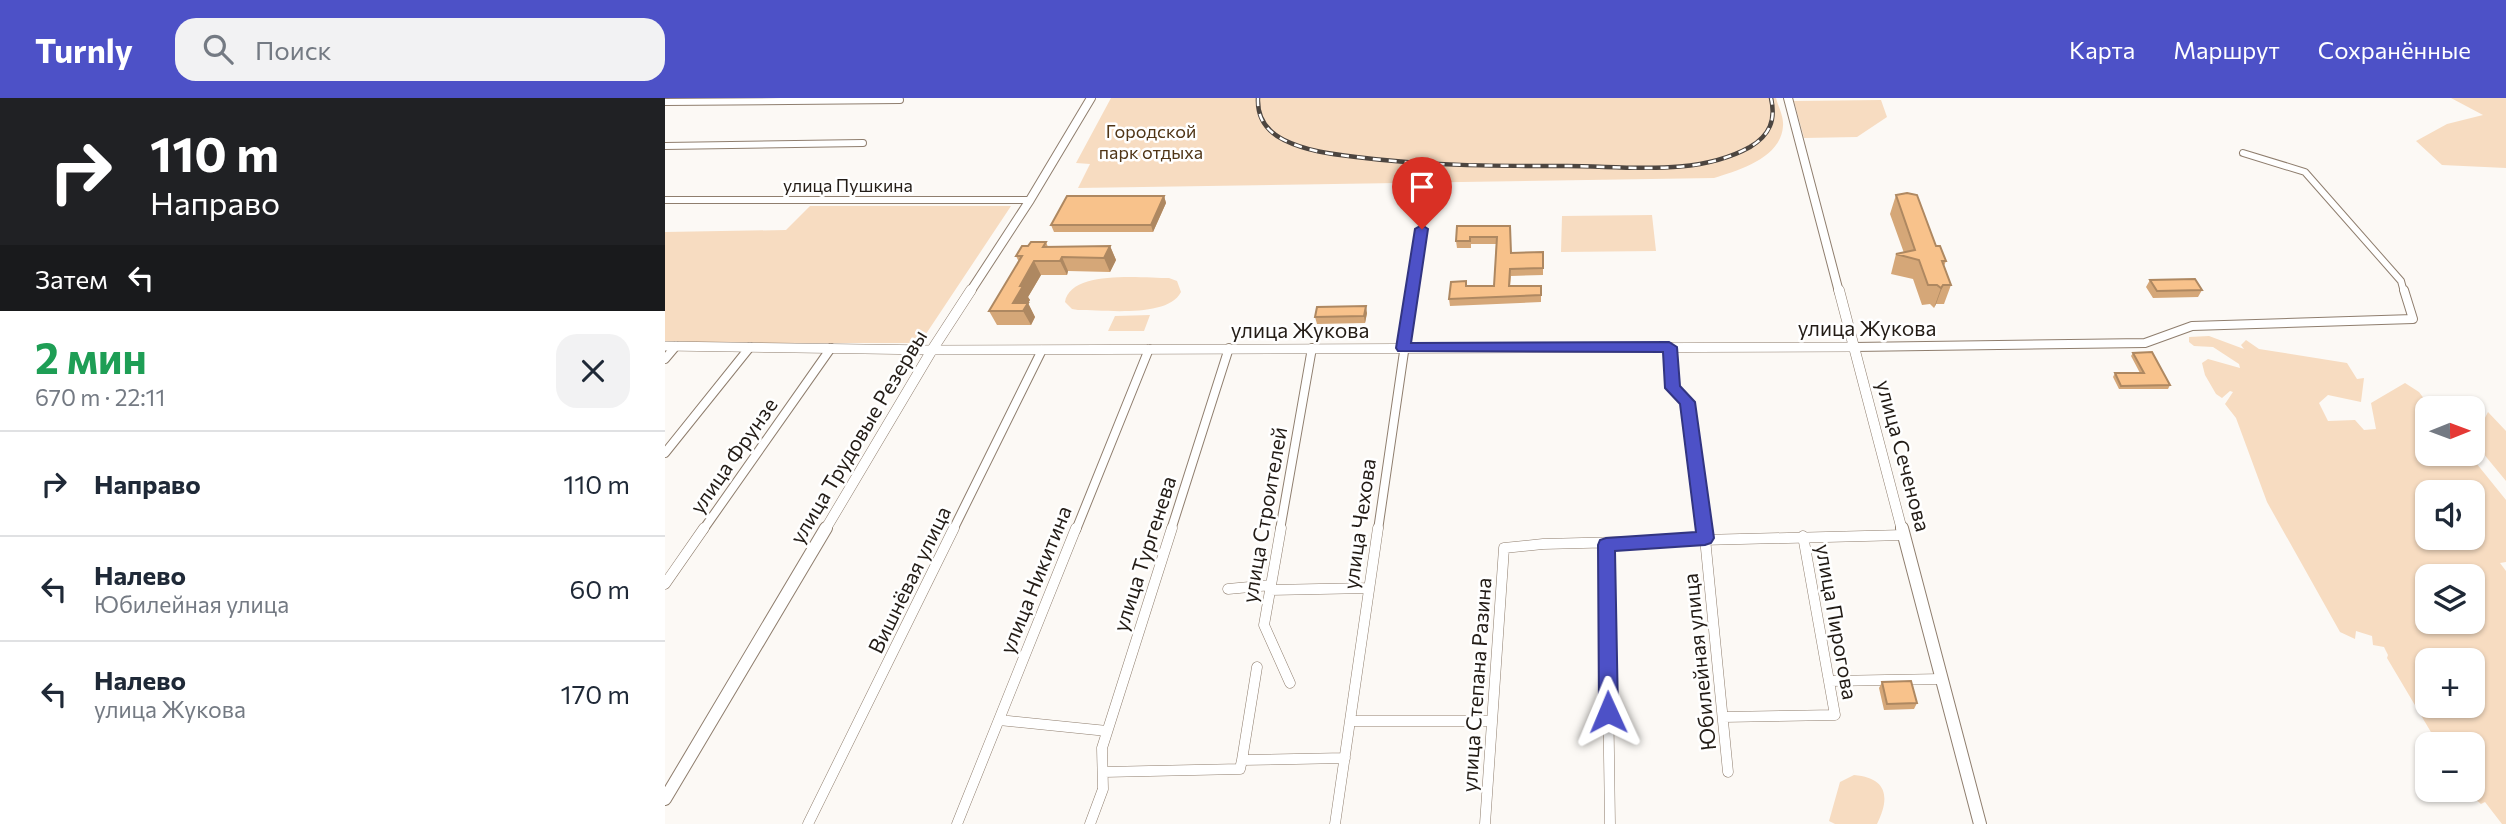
<!DOCTYPE html>
<html lang="ru">
<head>
<meta charset="utf-8">
<style>
  body { margin:0; font-family:Commissioner,sans-serif; background:#f2f2f3; color:#1f2937; height:100vh; display:flex; flex-direction:column; font-size:26px; white-space:nowrap }
  * { box-sizing:border-box; margin:0 }
  p { font-size:23px; color:#747a83 }
  .icon { flex:none; width:38px; height:38px; fill:none; stroke:currentColor; stroke-width:2; stroke-linecap:round; stroke-linejoin:round }
  .map { position:relative; flex:1; overflow:hidden }
  .drawer { display:flex; flex-direction:column; background:#fff; width:665px }
  .drawer>* { flex:none }
  .banner { background:#202124; color:#fff; overflow:hidden }
  .needle { width:46px; rotate:89deg }
  .fabs { position:absolute; left:1750px; top:298px; display:grid; gap:14px }
  .fabs a { display:grid; place-items:center; width:70px; height:70px; border-radius:14px; background:#fff; box-shadow:0 2px 5px #0004; font-size:35px }
  .pin { position:absolute; display:grid; place-items:center; width:60px; height:60px; color:#fff; margin:-72px -30px; border-radius:50% 50% 50% 0; rotate:-45deg; box-shadow:0 0 7px #0007 }
  .pin .icon { rotate:45deg }
  .me { position:absolute; width:77px; margin:-38px; rotate:359deg; stroke-linejoin:round; filter:drop-shadow(0 0 5px #0008) }
  .turn { display:flex; align-items:center; gap:24px; height:147px; padding:0 35px; font-size:32px }
  .turn .icon { width:91px; height:91px; stroke-width:2.5 }
  .turn b { display:block; font-size:49px; line-height:60px }
  .then { display:flex; align-items:center; height:66px; padding:0 35px; background:#0003; gap:14px; font-size:26px }
  .round { display:grid; place-items:center; flex:none; width:74px; height:74px; border-radius:21px; background:#f2f2f3 }
  .head { display:flex; align-items:center; justify-content:space-between; height:119px; padding:0 35px }
  h1 { font-size:42px; font-weight:700; line-height:52px; color:#1e9e55 }
  ul { padding:0; list-style:none }
  li { display:flex; align-items:center; gap:21px; height:105px; padding:0 35px; border-top:2px solid #e0e1e3 }
  li div { flex:1 }
  li b { display:block; font-size:26px }
  li em { font-style:normal }
  header { display:flex; align-items:center; gap:42px; box-sizing:border-box; height:98px; padding:0 35px; background:#4d51c7; color:#fff }
  header strong { font-size:33px }
  nav { display:flex; gap:38px; margin-inline-start:auto; font-size:24px }
  .search { width:490px; height:63px; background:#f2f2f3; display:flex; align-items:center; gap:18px; box-sizing:border-box; padding:0 24px; border-radius:21px; color:#747a83; font-size:26px }
  main { display:flex; flex:1; min-height:0 }
  .map>svg:first-child { display:block }
  .green { fill:#f7dcc1; fill-rule:evenodd }
  .lines { fill:none; stroke-linecap:round; stroke-linejoin:round }
  .minor-far2-casing { stroke:#8f7e6e; stroke-width:8 }
  .minor-far1-casing { stroke:#8f7e6e; stroke-width:10 }
  .minor-casing { stroke:#8f7e6e; stroke-width:11 }
  .tertiary-casing { stroke:#8f7e6e; stroke-width:10 }
  .secondary-far2-casing { stroke:#8f7e6e; stroke-width:10 }
  .secondary-far1-casing { stroke:#8f7e6e; stroke-width:11 }
  .secondary-casing { stroke:#8f7e6e; stroke-width:14 }
  .minor-far2 { stroke:#fff; stroke-width:6 }
  .minor-far1 { stroke:#fff; stroke-width:8 }
  .minor { stroke:#fff; stroke-width:10 }
  .tertiary { stroke:#fff; stroke-width:9 }
  .secondary-far2 { stroke:#fff; stroke-width:8 }
  .secondary-far1 { stroke:#fff; stroke-width:10 }
  .secondary { stroke:#fff; stroke-width:12 }
  .rail-casing { stroke:#4c4540; stroke-width:4.5 }
  .rail { stroke:#fff; stroke-width:2.5; stroke-dasharray:8; stroke-linecap:butt }
  .wall { fill:#d5a778 }
  .shaded-wall { fill:#ae8861 }
  .building { fill:#f8c28b; stroke:#ae8861; stroke-width:2 }
  .route { fill:#4d51c7; stroke:#323581; stroke-width:2 }
  .labels { text-anchor:middle; stroke-width:5; stroke-linejoin:round; paint-order:stroke }
  .far-park-label { font-size:18px; fill:#503516; stroke:#fff }
  .far-street-label { font-size:18px; fill:#231c16; stroke:#fff }
  .street-label { font-size:21px; fill:#231c16; stroke:#fff }
</style>
</head>
<body>
<header>
<strong>Turnly</strong>
<div class="search"><svg class="icon" aria-label="search" viewBox="0 0 24 24"><circle cx="10" cy="10" r="6"/><path d="M15 15l6 6"/></svg>Поиск</div>
<nav><a>Карта</a><a>Маршрут</a><a>Сохранённые</a></nav>
</header>
<main>
<section class="drawer">
<div class="banner">
<div class="turn"><svg class="icon" aria-label="right" viewBox="0 0 24 24"><path d="M7 20v-9h11M14 6l5 5-5 5"/></svg><div><b>110 m</b>Направо</div></div>
<div class="then">Затем<svg class="icon" aria-label="left" viewBox="0 0 24 24"><path d="M17 20v-9H6M10 6l-5 5 5 5"/></svg></div>
</div>
<div class="head"><div><h1>2 мин</h1><p>670 m · 22:11</p></div><a class="round"><svg class="icon" aria-label="close" viewBox="0 0 24 24"><path d="M6 6l12 12M18 6L6 18"/></svg></a></div>
<ul>
<li><svg class="icon" aria-label="right" viewBox="0 0 24 24"><path d="M7 20v-9h11M14 6l5 5-5 5"/></svg><div><b>Направо</b></div><em>110 m</em></li>
<li><svg class="icon" aria-label="left" viewBox="0 0 24 24"><path d="M17 20v-9H6M10 6l-5 5 5 5"/></svg><div><b>Налево</b><p>Юбилейная улица</p></div><em>60 m</em></li>
<li><svg class="icon" aria-label="left" viewBox="0 0 24 24"><path d="M17 20v-9H6M10 6l-5 5 5 5"/></svg><div><b>Налево</b><p>улица Жукова</p></div><em>170 m</em></li>
</ul>
</section>
<div class="map">
<svg width="1841" height="726" viewBox="0 0 1841 726">
  <rect width="100%" height="100%" fill="#fcf9f5"/>
  <path class="green" d="M446 0H1111C1113 8 1119 19 1118 28 1116 60 1074 72 1049 80L413 90 425 66 411 65Z
    M1786 0H1841V70L1777 67 1751 43 1782 26 1818 17Z
    M1216 2 1222 19 1192 39 1139 40 1129 3Z
    M145 108H346L255 245H0V134L121 132Z
    M987 117 991 153 896 154 897 118Z
    M504 180 512 183 516 194C503 220 440 212 413 212L407 211 400 204C405 171 479 180 504 180Z
    M485 217 479 233H443L450 218Z
    M1544 238 1579 251 1576 247 1581 242 1594 251 1682 265 1692 281 1699 280 1696 304 1663 297 1654 305 1663 323 1690 322 1699 332 1711 331 1706 305 1740 285 1754 294 1766 310H1762V355H1803L1841 402V464L1835 465 1841 473V726H1837L1820 704 1816 706 1798 691H1808V646H1773L1722 560 1723 557 1719 549 1708 547 1707 538 1691 533 1690 541 1675 534 1602 404 1571 320 1560 306 1568 294 1565 293 1557 300 1551 296 1540 277 1537 265 1543 261 1575 270 1574 266 1548 249 1529 248 1524 244V239ZM1762 394H1808V439H1762ZM1762 478H1808V523H1762ZM1762 562H1808V607H1762Z
    M1823 314 1841 333V383L1808 343Z
    M1189 677C1223 680 1225 700 1212 726H1170L1164 723 1175 684Z"/>
  <g class="lines">
    <defs>
      <path id="minor-far2" d="M0 4 235 2
        M0 48 198 45
        M1578 55 1640 74 1736 183 1739 194
        M0 102H365
        M748 194 757 131"/>
      <path id="minor-far1" d="M1005 249 1008 290 1022 304 1039 432
        M1189 249 1480 245 1527 228 1748 221 1739 192
        M0 261 11 248
        M0 355 85 249
        M38 432 166 250
        M288 432 377 252
        M411 432 484 251
        M506 432 564 250
        M615 432 647 250
        M713 432 748 192"/>
      <path id="minor" d="M616 430 599 527 625 585
        M1039 430 1063 674
        M941 447 945 726
        M0 486 39 430
        M563 491 606 487
        M605 492 704 490
        M1165 583 1277 581
        M1058 619 1170 617 1138 438
        M334 622 442 633
        M685 623H826
        M577 662 592 569
        M439 674 575 671 577 662 680 660
        M143 726 289 430
        M292 726 411 430
        M425 726 438 691 437 650 507 430
        M670 726 713 430
        M820 726 839 450 878 446 1239 437"/>
      <path id="tertiary" d="M0 248 267 252 1189 249"/>
      <path id="secondary-far2" d="M1123 0 1174 194
        M305 194 365 102 426 0"/>
      <path id="secondary-far1" d="M1174 192 1237 432
        M160 432 267 252 306 192"/>
      <path id="secondary" d="M1237 430 1315 726
        M0 701 161 430"/>
    </defs>
    <use href="#minor-far2" class="minor-far2-casing"/>
    <use href="#minor-far1" class="minor-far1-casing"/>
    <use href="#minor" class="minor-casing"/>
    <use href="#tertiary" class="tertiary-casing"/>
    <use href="#secondary-far2" class="secondary-far2-casing"/>
    <use href="#secondary-far1" class="secondary-far1-casing"/>
    <use href="#secondary" class="secondary-casing"/>
    <use href="#minor-far2" class="minor-far2"/>
    <use href="#minor-far1" class="minor-far1"/>
    <use href="#minor" class="minor"/>
    <use href="#tertiary" class="tertiary"/>
    <use href="#secondary-far2" class="secondary-far2"/>
    <use href="#secondary-far1" class="secondary-far1"/>
    <use href="#secondary" class="secondary"/>
    <defs>
      <path id="rail" d="M593 0C592 20 601 33 619 42 641 53 666 56 691 59 761 68 831 68 902 68 961 68 1031 79 1085 49 1105 37 1111 22 1106 0"/>
    </defs>
    <use href="#rail" class="rail-casing"/>
    <use href="#rail" class="rail"/>
  </g>
  <path class="wall" d="M1231 97 1271 148 1281 163 1279 168 1286 187 1279 206H1271L1269 210 1265 206 1257 207 1248 181 1226 176 1231 156 1239 155 1225 116Z
    M499 98 501 105 488 134H389L386 127Z
    M845 128 846 155 878 154V177L846 178 845 188H876V204L785 208 784 201 829 188 831 146H806V150H792L791 143Z
    M381 144 383 149 445 148 451 162 445 174 403 173 402 177H376L363 199 365 202 363 205 370 219 366 227H332L324 213 354 164 351 158Z
    M1485 182 1537 192 1533 199 1488 200 1481 189Z
    M702 215 700 225 652 226 650 219Z
    M1468 255 1505 287 1503 291H1454L1448 279 1450 275H1475L1466 258Z
    M1217 584 1252 605 1249 611 1219 612 1214 590Z"/>
  <path class="shaded-wall" d="M499 98 501 105 488 134 486 127Z
    M445 148 451 162 445 174 439 160Z
    M397 159 403 173 402 177 395 163Z
    M369 163 376 177 363 199 365 202 363 205 370 219 366 227 358 213 348 205 355 188Z
    M1278 187 1271 206 1269 210 1276 190Z
    M701 208 702 215 700 225 699 218Z"/>
  <path class="building" d="M1242 95 1252 97 1271 148H1275L1281 163H1277L1286 187H1278L1276 190 1272 187H1263L1254 162 1231 156 1250 152 1231 97Z
    M402 98H499L486 127H386Z
    M792 128H845L846 155 878 154V170L845 171 844 188H876V197L784 201 786 184 801 183V188H829L832 139H805V143H791Z
    M366 144H381L378 149 445 148 439 160 397 159 395 163H369L355 188H358L348 205H363L358 213H324L357 158H351L357 148H363Z
    M1530 181 1537 192 1492 193 1485 182Z
    M701 208 699 218 650 219 652 209Z
    M1487 254 1505 287 1456 288 1450 275H1479L1468 255Z
    M1246 583 1252 605 1222 606 1217 584Z"/>
  <path class="route" d="M757 127 763 131 746 245 1004 244 1012 249 1015 288 1030 304 1049 440 1046 445 1040 447 950 453 953 614 950 621 943 623 937 621 934 614 933 447 935 442 941 440 1031 434 1015 306 1000 290 998 254 733 253 731 250 750 131Z"/>
  <g class="labels">
    <g class="far-park-label">
      <text x="486" y="40">Городской<tspan x="486" dy="21">парк отдыха</tspan></text>
    </g>
    <g class="far-street-label">
      <text x="183" y="94">улица Пушкина</text>
    </g>
    <g class="street-label">
      <text x="1202" y="238">улица Жукова</text>
      <text x="635" y="240">улица Жукова</text>
      <text transform="translate(194 339) rotate(-59)" y="7">улица Трудовые Резервы</text>
      <text transform="translate(69 358) rotate(-55)" y="7">улица Фрунзе</text>
      <text transform="translate(1238 358) rotate(75)" y="7">улица Сеченова</text>
      <text transform="translate(600 417) rotate(-80)" y="7">улица Строителей</text>
      <text transform="translate(695 426) rotate(-82)" y="7">улица Чехова</text>
      <text transform="translate(480 456) rotate(-72)" y="7">улица Тургенева</text>
      <text transform="translate(245 482) rotate(-64)" y="7">Вишнёвая улица</text>
      <text transform="translate(371 482) rotate(-68)" y="7">улица Никитина</text>
      <text transform="translate(1171 524) rotate(80)" y="7">улица Пирогова</text>
      <text transform="translate(1035 564) rotate(-96)" y="7">Юбилейная улица</text>
      <text transform="translate(812 587) rotate(-86)" y="7">улица Степана Разина</text>
    </g>
  </g>
</svg>
<div class="fabs">
<a><svg class="needle" viewBox="-14 -14 28 28"><path d="M0-13l5 13h-10z" fill="#e53935"/><path d="M0 13l5-13h-10z" fill="#747a83"/></svg></a>
<a><svg class="icon" aria-label="sound" viewBox="0 0 24 24"><path d="M4 9h4l5-4v14l-5-4H4zM17 9q2 3 0 6"/></svg></a>
<a><svg class="icon" aria-label="layers" viewBox="0 0 24 24"><path d="M12 4l9 5-9 5-9-5zM3 14l9 5 9-5"/></svg></a>
<a>+</a>
<a>−</a>
</div>
<div class="pin" style="left:757px;top:131px;background:#d93025"><svg class="icon" aria-label="arrive" viewBox="0 0 24 24"><path d="M6 21V4h12l-3 4 3 4H6"/></svg></div>
<svg class="me" style="left:943px;top:614px" viewBox="-20 -20 40 40"><path d="M0-17L14 15 0 8-14 15z" fill="#4d51c7" stroke="#fff" stroke-width="4"/></svg>
</div>
</main>
</body>
</html>
